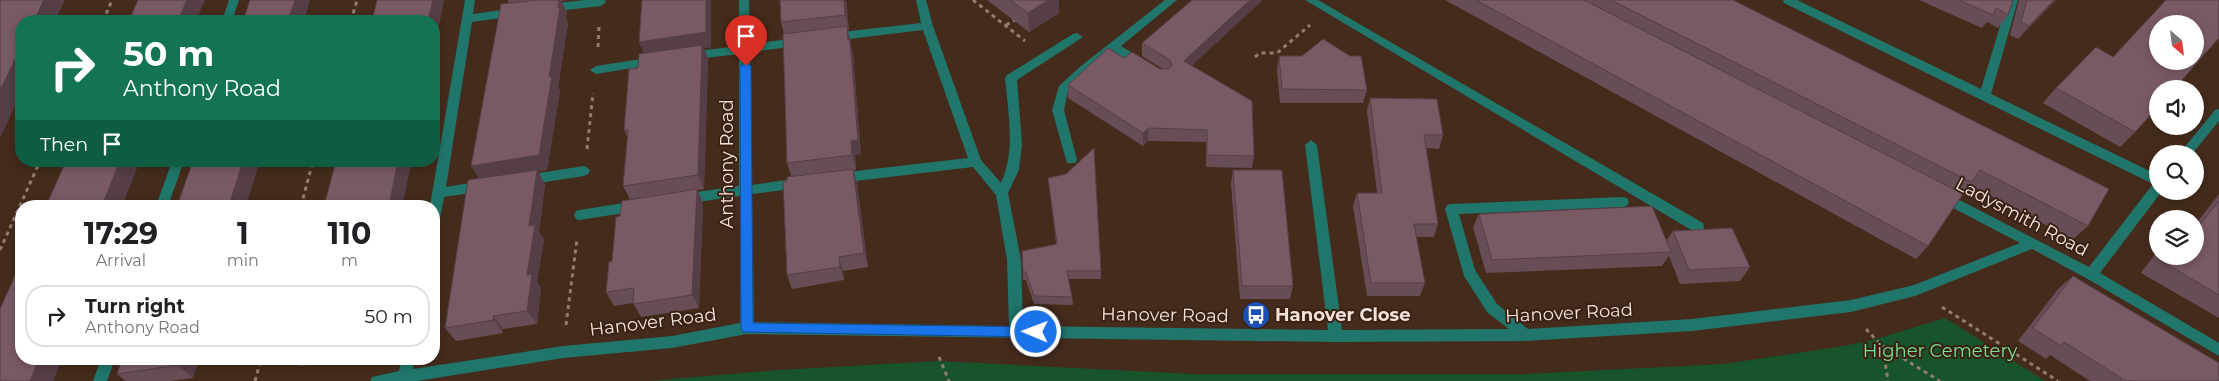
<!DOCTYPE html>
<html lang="en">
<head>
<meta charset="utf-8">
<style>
  body { margin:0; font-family:Montserrat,sans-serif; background:#f6f6f6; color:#202124; height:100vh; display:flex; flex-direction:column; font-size:19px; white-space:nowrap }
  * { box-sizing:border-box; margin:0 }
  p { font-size:16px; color:#757577 }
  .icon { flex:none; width:28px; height:28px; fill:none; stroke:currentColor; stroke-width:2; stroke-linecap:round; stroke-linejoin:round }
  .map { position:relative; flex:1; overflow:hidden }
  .panel { position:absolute; left:15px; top:200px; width:425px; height:165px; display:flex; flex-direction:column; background:#fff; border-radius:20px; box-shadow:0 2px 8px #0003 }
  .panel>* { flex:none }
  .guide { position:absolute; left:15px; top:15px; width:425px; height:152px; border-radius:20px; box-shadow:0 2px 8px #0003; background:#127453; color:#fff; overflow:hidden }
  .needle { width:32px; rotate:152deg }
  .controls { position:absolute; left:2149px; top:15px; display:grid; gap:10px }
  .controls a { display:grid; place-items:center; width:55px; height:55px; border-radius:50%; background:#fff; box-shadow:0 2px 8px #0003; font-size:25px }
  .pin { position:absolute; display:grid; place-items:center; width:42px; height:42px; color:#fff; margin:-51px -21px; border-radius:50% 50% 50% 0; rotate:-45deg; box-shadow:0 0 5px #0007 }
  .pin .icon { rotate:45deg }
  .me { position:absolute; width:55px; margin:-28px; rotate:271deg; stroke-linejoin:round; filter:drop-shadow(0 0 4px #0008) }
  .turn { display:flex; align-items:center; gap:18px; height:105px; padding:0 25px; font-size:22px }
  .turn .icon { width:65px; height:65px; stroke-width:2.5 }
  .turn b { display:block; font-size:35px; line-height:42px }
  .then { display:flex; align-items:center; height:48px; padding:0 25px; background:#0003; gap:10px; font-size:19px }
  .eta { display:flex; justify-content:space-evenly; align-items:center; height:85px; text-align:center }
  .eta b { font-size:30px; font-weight:700; line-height:35px }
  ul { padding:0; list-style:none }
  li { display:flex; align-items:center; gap:15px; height:62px; margin:0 10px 8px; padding:0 15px; border:2px solid #e0e0e0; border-radius:20px }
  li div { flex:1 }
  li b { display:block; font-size:19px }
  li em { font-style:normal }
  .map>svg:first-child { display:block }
  .green { fill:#18542b }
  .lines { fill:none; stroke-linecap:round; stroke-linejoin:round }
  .path { stroke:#927c70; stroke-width:3; stroke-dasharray:4 4; stroke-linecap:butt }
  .minor { fill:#20766a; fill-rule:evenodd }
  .wall { fill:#684d56 }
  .shaded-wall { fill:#553e46 }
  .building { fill:#795964; stroke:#553e46; fill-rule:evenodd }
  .route { fill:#1a73e8; stroke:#114b97 }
  .labels { text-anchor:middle; stroke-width:4; stroke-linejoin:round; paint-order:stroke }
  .street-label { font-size:18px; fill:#f3e2d9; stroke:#3a2113 }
  .poi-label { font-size:18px; font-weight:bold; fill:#f3e2d9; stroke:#3a2113; text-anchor:start }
  .park-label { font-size:18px; fill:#76e291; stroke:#3a2113 }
</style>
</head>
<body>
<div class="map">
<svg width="2219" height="381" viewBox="0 0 2219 381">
  <rect width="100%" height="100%" fill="#442b1c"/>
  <path class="green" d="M1945 318 2045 381H648L779 370 939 361 1192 374H1526L1724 364 1844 346 1873 340Z"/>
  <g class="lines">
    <path class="path" d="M973 0 1025 41
      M103 21 112 0
      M351 21 357 0
      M1006 25 1017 19
      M598 47 599 26
      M1255 57 1260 53H1277L1310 25
      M587 149 593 93
      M301 206 313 161
      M0 250 40 161
      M1942 307 2058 381
      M566 325 577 239
      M1866 329 1881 345 1940 381
      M1883 349 1888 381
      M939 357 949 381
      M255 381 261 359"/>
    <path class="minor" d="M229 0H239L232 21H222Z
      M465 0H475L473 14 516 8 522 12 516 16 472 22 446 187 483 181 487 183 489 186 487 189 483 191 444 197 439 224 434 225V206H430Z
      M585 0H605L606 2 601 6 548 12 542 8 548 4Z
      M739 0H749L750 44 798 38 804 42 798 46 750 52 752 185 800 178 804 180 806 183 804 186 800 188 752 194 754 322 1009 326 1007 260 996 195 973 167 839 183 835 181 833 178 835 175 839 173 968 158 923 30 833 41 827 37 833 33 921 23 916 0H926L933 26 981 160 1001 183C1016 151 1008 112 1005 78L1007 75 1073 34 1077 33 1083 37 1017 80 1022 144 1019 170 1008 193 1021 260 1023 326 1328 330 1305 145 1311 140 1317 145 1342 330 1509 329 1487 312 1464 276 1445 209 1447 205 1451 204 1623 197 1627 198 1629 202 1627 206 1623 207 1459 214 1475 270 1497 304 1528 329 1692 319 1851 300 1914 285 2020 243 1940 201 1938 197 1940 193 1944 192 2089 267 2153 184 1784 3 1783 0H1797L1981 89 2008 0H2018L1991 94 2158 175V191H2162L2100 273 2219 343V356L2086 278 2032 249 1915 296 1851 312 1692 331 1526 341 1336 342 747 334 672 348 563 358 417 381H370L372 377 399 371 401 359H415L413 369 563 346 672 336 740 323V196L683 204 679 203 677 199 679 195 683 194 739 186V54L689 60 683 56 689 52 739 46Z
      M1165 0H1177L1121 46 1146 61 1148 64 1146 67H1138L1114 52 1068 91 1064 110 1077 160 1075 163H1067L1052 110 1059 86 1081 66Z
      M1305 0H1318L1703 223 1704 227 1703 231H1693Z
      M654 57 660 61 658 64 596 74 590 70 596 66Z
      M2219 109V121L2192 154H2179L2215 110Z
      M172 161H184L168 206H156Z
      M584 166 588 168 590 171 588 174 584 176 526 185 522 183 520 180 522 177 526 175Z
      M636 201 640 202 642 206 640 210 636 211 580 220 576 219 574 215 576 211 580 210Z
      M101 359H115L107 381H93Z"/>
  </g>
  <path class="wall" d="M508 0H568L561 1 567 12 566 19 568 23 558 87 560 91 547 170 538 171 545 184 539 232 544 239 537 282 541 288 537 324 503 329V333L456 341 445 328 479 178 509 4Z
    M642 0H711V47L704 48 708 59 704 189 697 190 703 203 699 308 641 317 633 303 614 306 606 292 620 216 630 199 623 186 628 139 624 130 638 68 644 53 639 42Z
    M846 0 849 30H847L853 55 861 154 855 155 856 170H853L857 183 868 267 843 271 844 280 792 289 787 275V181L791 176 787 163 784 34 781 22Z
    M987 0H1059V13L1029 32Z
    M1445 0H1733L2088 226 2073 239 1969 185 1962 193 1928 246 1916 259Z
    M1919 0H2013L2008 15 1998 28 1987 22 1982 28Z
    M2019 0H2056L2018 39 2010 35Z
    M1142 43 1192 65 1254 156 1252 168 1206 167V142L1148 141 1143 146 1068 98V85L1124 58 1160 69H1163L1142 56Z
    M1279 56H1350L1367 90 1363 103H1280L1277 70Z
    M2056 88 2135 132 2120 147 2043 103Z
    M1370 98 1443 135 1439 149 1426 148 1438 224 1434 237H1416L1425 283 1420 296H1367L1353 206 1357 193H1377L1367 111Z
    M1233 170 1293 286 1290 299H1240L1231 184Z
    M1048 178 1101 271V279H1068L1072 297 1073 305 1034 304 1026 280H1023V272L1056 244Z
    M2219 194V318L2141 273 2158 250V256H2195V225Z
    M1479 214 1666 241 1673 231 1750 267 1740 281 1680 284 1669 256 1662 266 1486 273 1473 227Z
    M2073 276 2219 381H2090L2050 355 2046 359 2018 341 2058 289Z
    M122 359H199L193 378 171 381H126L117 374Z
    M293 359H344L300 366Z"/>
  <path class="shaded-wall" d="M44 0H65L55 21H34Z
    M187 0H205L196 21H178Z
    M295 0H310L304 21H288Z
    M433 0H444L434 52V21H428Z
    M559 0H561L567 12 566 19 568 23 558 87 560 91 547 170 538 171 545 184 539 232 544 239 537 282 541 288 537 324 527 311V275L480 180 471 166 549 77Z
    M706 0H711V47L704 48 708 59 704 189 639 42Z
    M844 0H846L849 30 845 15Z
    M1048 0H1059V13L1029 32 1028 13Z
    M1250 0H1263L1183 74 1184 61Z
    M2054 0H2056L2018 39 2029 26Z
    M847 26 853 55 861 154 855 155 856 170 852 155 851 141 848 40Z
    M21 47V93L0 138V91Z
    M1149 128 1148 141 1143 146V133Z
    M120 161H140L122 206H102Z
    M243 161H260L246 206H229Z
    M398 161H412L402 206H389Z
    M853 169 857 183 868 267 864 253Z
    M697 189 703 203 699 308 692 295Z
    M839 257 843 271 844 280 840 267Z
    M493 316 503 329V333L494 320Z
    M39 359H62L53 381H30Z
    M180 359H199L193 378 178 365Z"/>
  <path class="building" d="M0 0H44L34 21H21V47L0 91Z
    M138 0H187L178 21H129Z
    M250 0H295L288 21H243Z
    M377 0H433L428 21H372Z
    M538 0H559L558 8H560L549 77 552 76 539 155 471 166 501 4Z
    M642 0H706V32L639 42Z
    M780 0H844L845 15 781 22Z
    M1010 0H1048L1028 13Z
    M1192 0H1250L1184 61 1252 101 1254 156 1207 155V130L1149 128 1143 133 1068 85 1108 48 1124 58 1132 52 1160 69H1169L1172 65 1170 60 1142 43Z
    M1476 0H1584L1963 194 1928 246Z
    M1611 0H1733L2109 189 2088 226 1980 170 1971 182Z
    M1959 0H2013L2008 15 1996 8 1993 15Z
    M2027 0H2054L2029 26 2021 22Z
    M2166 0H2219V38L2174 89H2158V107L2135 132 2056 88 2096 47 2113 57ZM2158 24H2195V61H2158Z
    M847 26 848 40H850L858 140 851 141 852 155 787 163 783 34Z
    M1323 39 1350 56H1361L1367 90 1282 89 1279 56H1302Z
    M702 45 698 175 623 186 628 130H624L629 69 638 68 639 54Z
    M1370 98 1437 99 1443 135H1424L1438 224H1414L1425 283H1371L1357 193H1382Z
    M1094 148 1101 271H1067L1072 297 1034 296 1026 272H1023L1022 251 1057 244 1048 178 1066 174Z
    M66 161H120L102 206H46Z
    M193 161H243L229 206H177Z
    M336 161H398L389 206H324Z
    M853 169 864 253 839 257 840 267 787 275 783 182 787 181V177Z
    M537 170 529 226 535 225 527 275 532 274 527 311 493 316 494 320 445 328 468 180Z
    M1233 170H1282L1293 286H1242Z
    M697 189 692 295 633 304 634 288 606 292 609 262 612 261 616 217 620 216 622 201Z
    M2219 201V295L2158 259 2160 256H2195V231Z
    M1652 206 1671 252 1492 260 1479 214Z
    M1732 228 1750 267 1689 270 1673 231Z
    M21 262V359H39L30 381H0V309Z
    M2073 276 2219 363V381H2132L2130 380 2129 381H2126L2064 342 2061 346 2033 328Z
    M122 359H180L178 365 117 374Z"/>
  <path class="route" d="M746 62 751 66 753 323 1036 327 1040 328 1042 332 1040 336 1036 337 743 332 741 328 740 66Z"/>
  <defs>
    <symbol id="bus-disc" viewBox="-11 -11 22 22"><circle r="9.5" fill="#1a4fb4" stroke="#3a2113"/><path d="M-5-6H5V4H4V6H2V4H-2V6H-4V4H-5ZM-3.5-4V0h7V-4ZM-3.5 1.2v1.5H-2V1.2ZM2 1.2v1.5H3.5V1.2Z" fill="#fff"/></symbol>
  </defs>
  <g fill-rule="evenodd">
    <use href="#bus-disc" x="1240" y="299" width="32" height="32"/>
  </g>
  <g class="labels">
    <g class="street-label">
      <text transform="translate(727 164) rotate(-90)" y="6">Anthony Road</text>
      <text transform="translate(2022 217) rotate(28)" y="6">Ladysmith Road</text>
      <text transform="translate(1569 313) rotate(-3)" y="6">Hanover Road</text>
      <text transform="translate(1165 315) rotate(1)" y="6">Hanover Road</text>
      <text transform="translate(653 322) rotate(-7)" y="6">Hanover Road</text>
    </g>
    <g class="poi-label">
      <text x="1275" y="321">Hanover Close</text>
    </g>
    <g class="park-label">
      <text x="1940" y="357">Higher Cemetery</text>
    </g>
  </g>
</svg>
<div class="controls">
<a><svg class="needle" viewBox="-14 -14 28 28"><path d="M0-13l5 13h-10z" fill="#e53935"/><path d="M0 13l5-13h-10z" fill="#757577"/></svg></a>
<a><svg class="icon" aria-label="sound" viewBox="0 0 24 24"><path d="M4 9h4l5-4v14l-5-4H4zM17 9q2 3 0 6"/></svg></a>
<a><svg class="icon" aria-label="search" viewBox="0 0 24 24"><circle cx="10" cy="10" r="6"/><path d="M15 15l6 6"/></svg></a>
<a><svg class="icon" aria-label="layers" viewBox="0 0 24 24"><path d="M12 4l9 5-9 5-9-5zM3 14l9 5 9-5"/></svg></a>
</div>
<div class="pin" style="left:746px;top:66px;background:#d93025"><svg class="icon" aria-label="arrive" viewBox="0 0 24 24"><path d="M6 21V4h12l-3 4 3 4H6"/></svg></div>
<svg class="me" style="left:1036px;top:332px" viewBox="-20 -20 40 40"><circle r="17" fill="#1a73e8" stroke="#fff" stroke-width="3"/><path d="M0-11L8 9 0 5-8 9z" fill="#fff"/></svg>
<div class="guide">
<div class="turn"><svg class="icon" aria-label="right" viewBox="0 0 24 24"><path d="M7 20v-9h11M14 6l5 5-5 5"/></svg><div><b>50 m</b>Anthony Road</div></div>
<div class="then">Then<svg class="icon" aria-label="arrive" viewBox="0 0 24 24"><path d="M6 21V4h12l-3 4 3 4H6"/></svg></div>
</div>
<section class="panel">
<div class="eta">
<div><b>17:29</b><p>Arrival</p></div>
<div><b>1</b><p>min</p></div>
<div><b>110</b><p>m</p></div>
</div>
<ul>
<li><svg class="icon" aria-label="right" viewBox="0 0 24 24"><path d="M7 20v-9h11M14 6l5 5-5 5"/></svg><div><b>Turn right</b><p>Anthony Road</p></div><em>50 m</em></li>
</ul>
</section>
</div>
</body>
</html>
